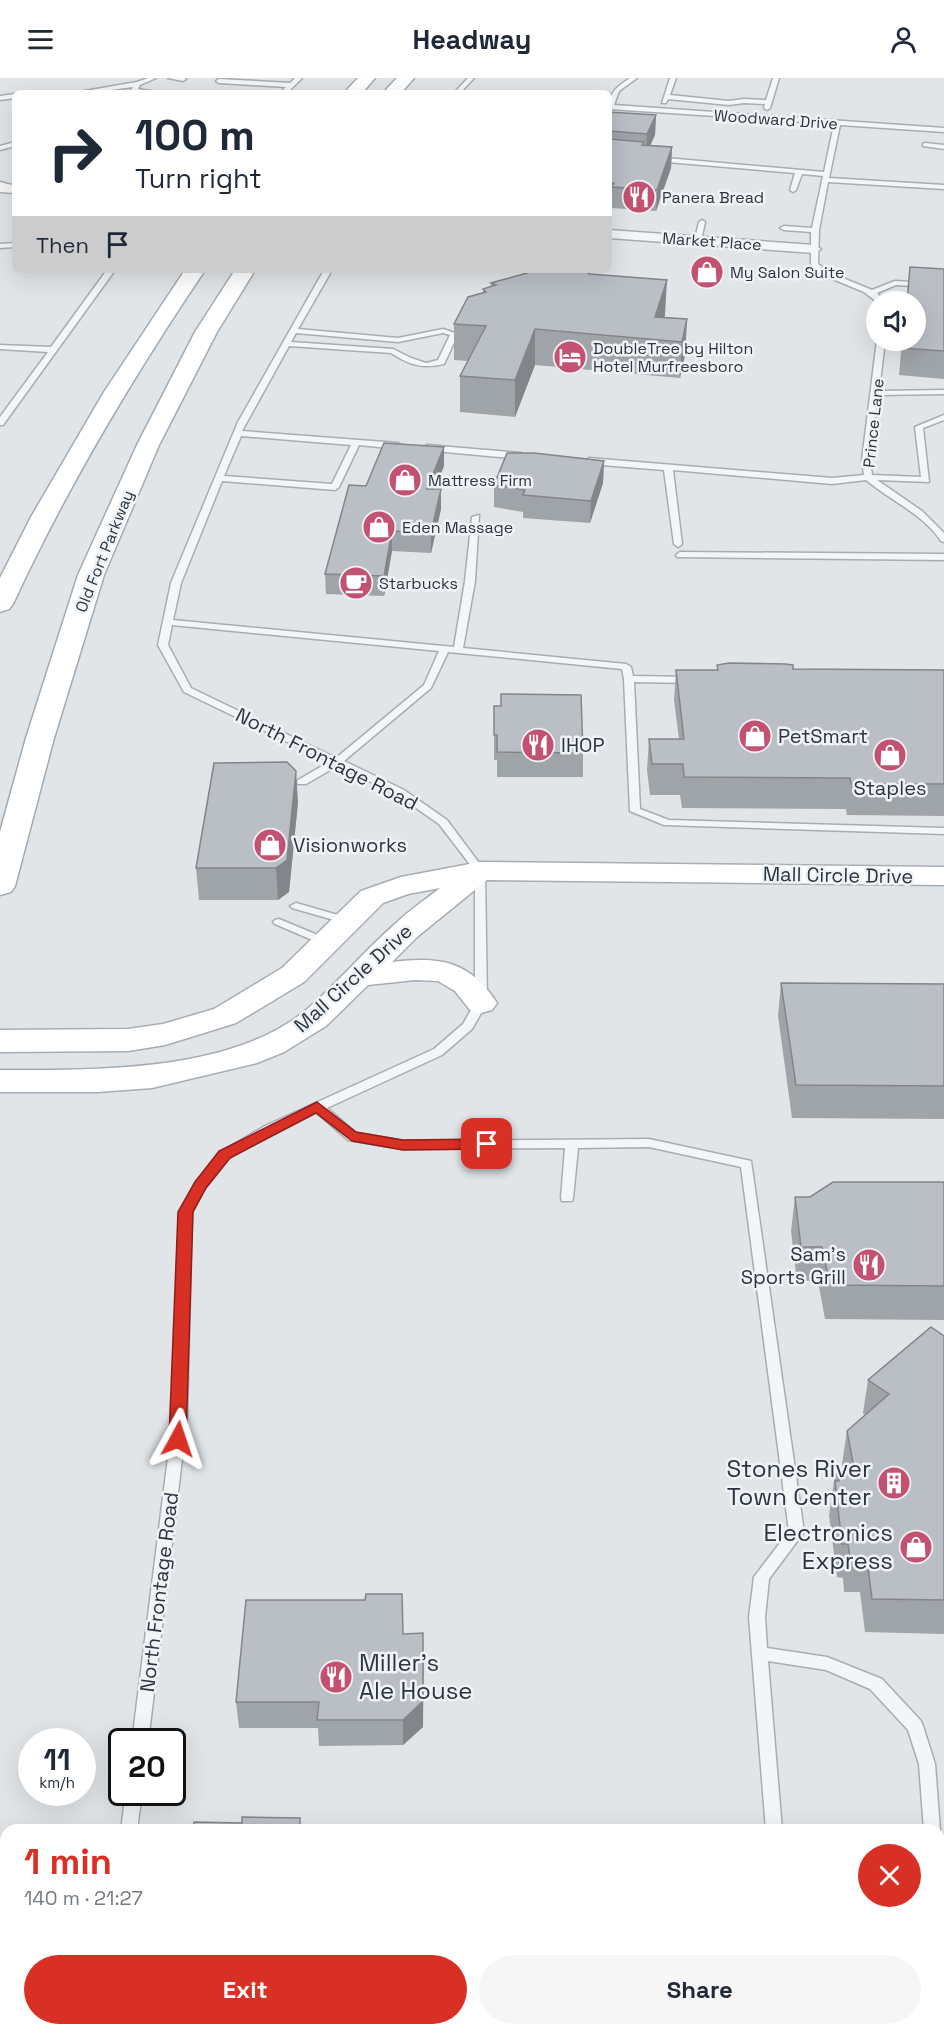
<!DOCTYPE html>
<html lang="en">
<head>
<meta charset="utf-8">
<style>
  body { margin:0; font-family:"Space Grotesk",sans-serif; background:#f6f6f7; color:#1f2937; height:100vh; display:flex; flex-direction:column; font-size:22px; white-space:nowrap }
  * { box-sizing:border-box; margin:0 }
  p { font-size:20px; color:#747a83 }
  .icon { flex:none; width:33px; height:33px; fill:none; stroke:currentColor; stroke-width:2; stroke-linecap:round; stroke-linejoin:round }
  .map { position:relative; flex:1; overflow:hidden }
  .drawer { position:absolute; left:0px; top:1746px; width:945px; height:212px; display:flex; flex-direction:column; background:#fff; border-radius:18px 18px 0 0; box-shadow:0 6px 24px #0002 }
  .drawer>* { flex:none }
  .hud { position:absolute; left:12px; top:12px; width:600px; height:183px; border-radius:9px; box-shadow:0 6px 24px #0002; background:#fff; color:#1f2937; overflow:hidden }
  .tools { position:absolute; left:866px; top:213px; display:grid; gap:12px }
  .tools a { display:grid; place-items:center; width:60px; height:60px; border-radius:50%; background:#fff; box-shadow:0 6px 24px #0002; font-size:30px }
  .speed { position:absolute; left:18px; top:1650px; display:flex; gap:12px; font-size:30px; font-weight:700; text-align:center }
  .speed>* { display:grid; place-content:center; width:78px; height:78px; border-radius:50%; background:#fff; box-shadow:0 6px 24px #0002; line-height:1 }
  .speed small { font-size:15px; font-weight:400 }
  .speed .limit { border:3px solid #111; border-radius:9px; background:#fff; color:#111 }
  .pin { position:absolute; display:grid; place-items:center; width:51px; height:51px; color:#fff; margin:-26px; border-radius:12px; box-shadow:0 3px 9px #0006 }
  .me { position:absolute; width:66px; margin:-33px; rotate:5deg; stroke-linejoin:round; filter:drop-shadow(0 0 4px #0008) }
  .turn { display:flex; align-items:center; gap:21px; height:126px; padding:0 24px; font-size:27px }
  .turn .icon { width:78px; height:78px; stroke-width:2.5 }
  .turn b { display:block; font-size:42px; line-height:51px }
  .then { display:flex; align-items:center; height:57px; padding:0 24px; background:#0003; gap:12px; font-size:22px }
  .round { display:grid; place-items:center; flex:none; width:63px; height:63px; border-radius:32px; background:#f6f6f7 }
  .overview { display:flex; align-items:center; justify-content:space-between; height:102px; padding:0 24px }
  h1 { font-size:36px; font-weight:800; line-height:45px; color:#d93025 }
  .primary-button { display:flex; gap:12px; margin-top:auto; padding:12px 24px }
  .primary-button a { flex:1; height:69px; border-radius:36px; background:#d93025; color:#fff; font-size:24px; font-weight:800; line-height:69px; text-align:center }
  .primary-button a+a { background:#f6f6f7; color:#1f2937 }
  header { display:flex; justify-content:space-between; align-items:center; height:78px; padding:0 24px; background:#fff; font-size:27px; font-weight:800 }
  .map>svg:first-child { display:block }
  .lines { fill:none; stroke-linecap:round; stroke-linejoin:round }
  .lane-casing { stroke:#a7adb2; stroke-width:3 }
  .street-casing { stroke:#a7adb2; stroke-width:3 }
  .secondary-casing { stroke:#a7adb2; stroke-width:3 }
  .primary-casing { stroke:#a1abb3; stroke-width:3 }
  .lane { fill:#f3f5f7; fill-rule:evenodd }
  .street { fill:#f3f5f7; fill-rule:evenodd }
  .secondary { fill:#fff; fill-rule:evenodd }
  .primary { fill:#fff; fill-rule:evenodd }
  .wall { fill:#9fa4a9 }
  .shaded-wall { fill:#82868a }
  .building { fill:#b9bfc5; stroke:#82868a; stroke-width:1.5 }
  .route { fill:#d93025; stroke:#8d1f18; stroke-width:1.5 }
  .labels { text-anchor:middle; stroke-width:5; stroke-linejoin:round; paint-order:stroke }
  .far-street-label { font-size:16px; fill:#2b353f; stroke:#f0f3f6 }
  .far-poi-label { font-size:16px; fill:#2b353f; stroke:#f0f3f6; text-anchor:start }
  .poi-label { font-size:20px; fill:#2b353f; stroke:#f0f3f6; text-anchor:start }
  .street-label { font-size:20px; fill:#2b353f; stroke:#f0f3f6 }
  .near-poi-label { font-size:24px; fill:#2b353f; stroke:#f0f3f6; text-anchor:end }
</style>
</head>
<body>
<header><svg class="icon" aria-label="menu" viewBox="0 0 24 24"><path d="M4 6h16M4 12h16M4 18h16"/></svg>Headway<svg class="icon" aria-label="person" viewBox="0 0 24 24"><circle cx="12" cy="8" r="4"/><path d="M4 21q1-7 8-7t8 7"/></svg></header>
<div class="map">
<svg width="944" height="1957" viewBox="0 0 944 1957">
  <rect width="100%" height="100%" fill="#e1e5e8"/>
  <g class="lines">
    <defs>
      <path id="lane" d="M148 0H156L140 7 138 11 161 15 134 14 131 12 133 9 89 15H73L137 4Z
        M168 0H185L186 1 183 3Z
        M295 0H302L287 15H280L286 9 219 5 216 3 219 1 290 5Z
        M468 0H474L460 15H454Z
        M630 0H637L619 13 614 27 944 50V54L840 47 829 100 944 107V111L828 104 819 152 818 186 833 196 872 212 895 203 944 206V210L896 207 877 215 885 224H877L864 214 828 199 811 189V154L784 152 780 150 784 148 812 150 823 98 802 96 796 112 793 114 790 112 795 95 655 83 652 81 655 79 824 94 834 46 609 31C609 14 617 9 630 0Z
        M670 0H676L670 17 729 23 744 21 766 22 773 0H779L770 30 767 32 764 30 765 26 744 25 729 27 668 21 666 25H662Z
        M15 16V20L0 22V18Z
        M15 64V68L0 72V68Z
        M925 65 944 67V71L923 68V66Z
        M0 104 15 108V112L0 108Z
        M702 142 705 144 701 163 694 165 699 144Z
        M15 165V169L0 170V166Z
        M107 192H115L3 347H0V339L48 274 0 271V267L51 269Z
        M324 192H332L298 251 398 260 443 251 458 256 444 286C422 291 410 287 391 275L289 268 242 353 398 365 402 368 398 371 359 367 339 409 335 412 222 403 181 505 173 542 454 569 465 503 472 439 479 437 475 503 463 570 626 586 631 589 633 598 691 599 696 602 691 605 634 604 640 731 669 742 944 750V756L664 747 630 733 624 601 622 591 448 574 431 610 344 683 404 712 447 742 485 793 487 925 472 951 442 977 327 1030 356 1055 403 1063 649 1061 751 1083 804 1454 769 1501 765 1539 767 1570 827 1579 882 1601 921 1643 923 1648 935 1686 940 1752 939 1755V1752H924L919 1686 908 1652 870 1611 826 1592 768 1583 782 1752H766L749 1539 754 1499 789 1453 741 1089 649 1069 578 1070 573 1120 572 1123H562L561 1120 565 1070 403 1071 348 1062 316 1034 273 1054 229 1080 205 1110 192 1134 187 1340 148 1664H132L173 1340 180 1134 195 1105 221 1074 265 1048 434 971 463 946 475 925V793L439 746 396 716 337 688 306 706H298L297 704 298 702 329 684 184 614 158 567 171 505 238 344ZM296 255 398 264 443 255 450 257 438 282 426 285 411 280 393 271 291 264ZM241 358 351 367 332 406 224 398ZM172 547 439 573 424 607 336 680 191 610 168 567Z
        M582 192H595L591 194Z
        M877 262H885L879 313 944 312V316L878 317 870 382 872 397 921 399 915 349 944 337V342L923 350 929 404 877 402 922 433 944 455V464L941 463C922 435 891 423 866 402L832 406 673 392 682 466 678 469 674 466 664 392 589 386 585 383 589 380 832 400 864 397 862 382Z
        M427 367 521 375 525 378 521 381 424 372 423 370Z
        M680 474 944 476V482L677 479 676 477Z
        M296 825 352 841 354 843 348 846 292 830 290 828Z
        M279 841 332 863 334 865 332 867H324L275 846 273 844 275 842Z
        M126 1714H142L137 1752H121Z
        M74 1952H92L90 1957H72Z
        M699 1952H717L716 1957H698Z"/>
      <path id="street" d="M0 106 15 107V115L0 114Z
        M609 152 814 167 821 171 814 175 609 160Z"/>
      <path id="secondary" d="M480 784 944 789V807L487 802 417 859 392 884C440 878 470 883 497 925L492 932 481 935 470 932 455 913 438 903 415 902 368 907 326 948 284 974 257 985 152 1010 97 1014H0V992C93 992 229 995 305 933 336 907 363 874 394 847 408 833 425 822 440 810L408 816 383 825 304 904 236 945 165 967 128 973 0 974V952L128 951 163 946 214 931 282 890 361 813 401 799Z"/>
      <path id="primary" d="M358 0H375L362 15H344Z
        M397 0H414L401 15H383Z
        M185 192H205C133 299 67 409 13 526L9 531 0 534V500L31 439 104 314Z
        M235 192H255L217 254 159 367 104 497 54 660 15 808 11 814 0 817V754L26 660 78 497 137 367 195 254Z"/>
    </defs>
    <use href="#lane" class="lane-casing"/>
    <use href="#street" class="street-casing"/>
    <use href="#secondary" class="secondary-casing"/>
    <use href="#primary" class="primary-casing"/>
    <use href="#lane" class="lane"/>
    <use href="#street" class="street"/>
    <use href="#secondary" class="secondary"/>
    <use href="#primary" class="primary"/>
  </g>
  <path class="wall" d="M609 34 656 37 655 57 650 67 672 69 671 90 656 133 611 130V126H609Z
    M910 189 944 191V301L899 297 902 262H915V224H906Z
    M491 205 665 237 664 239 687 241 685 277 680 300 535 287 515 339 460 334V298L468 283 454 282V246L483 215V211L491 208Z
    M444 369V388L435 411 441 431 431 475 392 473 384 518 326 516 325 496 366 408Z
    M604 383 603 405 590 445 523 440V434L494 429V407Z
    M717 587 793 591 944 592V738L847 737 846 731 682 730 680 717H650L647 692 649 661H679L674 622 676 592H717Z
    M494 628 583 675V699H497V682H494Z
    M298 724 289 814 278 822H199L196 790Z
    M781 905 944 906V1041L792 1040 778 938Z
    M944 1104V1242L825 1241 818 1203H797L791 1153 795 1119H810Z
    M944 1258V1556L865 1554 860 1514H844L843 1500 837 1499 829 1437 836 1390H842V1386L847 1353 865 1337 863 1335 868 1302Z
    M403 1556 424 1581 423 1649 403 1667 319 1668 318 1650H239L236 1624Z
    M201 1952H334V1955L290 1953V1957H202Z
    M805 1952H939L944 1957H804Z"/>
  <path class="shaded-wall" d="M656 37 655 57 646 77 647 56Z
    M672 69 671 90 656 133 657 112Z
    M667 202 665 237 657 262 655 239Z
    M687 241 685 277 680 300 682 264Z
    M535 251V287L515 339V302Z
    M444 369V388L427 430V411Z
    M604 383 603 405 590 445 591 423Z
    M441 411V431L431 475V455Z
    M392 453V473L384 518V498Z
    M296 693 298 724 289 814 278 822 276 790Z
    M423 1555V1649L403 1667V1642Z
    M286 1952H290V1957H287Z"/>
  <path class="building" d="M609 34 656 37 647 56 610 53 609 54Z
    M609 60 610 61 644 64 642 67 672 69 657 112 612 109 614 105H609Z
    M910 189 944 191V273L902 270 903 262H915V224H907Z
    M538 192H583L590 196 667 202 655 239 687 241 682 264 535 251 515 302 460 298 486 248 454 246 468 219 486 214 483 211 496 207 491 205Z
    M384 365 444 369 427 411H441L431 455 392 453 384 498 325 496 349 407 366 408Z
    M507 375H534L604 383 591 423 523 417 525 412 494 407Z
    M729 585 785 586 793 587V591L944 592V706H851L850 700 684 699 683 686H652L649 661H684L676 592H718L717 587Z
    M501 616 581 617 583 675 497 674V657H494V628H501Z
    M287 684 296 693 287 782 276 790H196L214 685Z
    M781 905 944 906V1008L796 1007Z
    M833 1104H944V1208L830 1207 822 1169H801L795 1119H810Z
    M931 1249 944 1258V1522L872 1521 867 1481 850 1480 848 1466H842L835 1403H839L836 1390H854L847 1353 889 1316 868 1302Z
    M366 1516H402L403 1556 423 1555V1623L403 1642H317L319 1624H236L246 1522H365Z
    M242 1739 300 1740V1752H193L194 1744 242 1745Z
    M939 1926 944 1927V1957H813V1952H939Z"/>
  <path class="route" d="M317 1024 356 1054 403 1062 487 1061 494 1066 487 1071 403 1072 352 1063 316 1035 230 1080 206 1110 193 1134 186 1361 183 1365H172L169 1361 178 1134 195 1104 219 1073Z"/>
  <defs>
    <symbol id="restaurant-disc" viewBox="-11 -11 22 22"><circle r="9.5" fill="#c35172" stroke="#f0f3f6"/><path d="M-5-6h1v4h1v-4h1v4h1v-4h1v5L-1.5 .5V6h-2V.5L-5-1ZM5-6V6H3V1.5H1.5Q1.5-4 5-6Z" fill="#fff"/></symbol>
    <symbol id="shop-disc" viewBox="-11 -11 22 22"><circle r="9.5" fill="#c35172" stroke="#f0f3f6"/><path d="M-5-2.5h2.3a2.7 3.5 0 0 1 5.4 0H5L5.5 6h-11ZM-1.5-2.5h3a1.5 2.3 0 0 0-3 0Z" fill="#fff"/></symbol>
    <symbol id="hotel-disc" viewBox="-11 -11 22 22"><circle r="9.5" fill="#c35172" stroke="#f0f3f6"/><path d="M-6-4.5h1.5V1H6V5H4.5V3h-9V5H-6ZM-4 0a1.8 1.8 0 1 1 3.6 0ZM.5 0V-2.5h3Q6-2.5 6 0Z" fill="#fff"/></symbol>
    <symbol id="cafe-disc" viewBox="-11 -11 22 22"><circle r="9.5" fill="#c35172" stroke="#f0f3f6"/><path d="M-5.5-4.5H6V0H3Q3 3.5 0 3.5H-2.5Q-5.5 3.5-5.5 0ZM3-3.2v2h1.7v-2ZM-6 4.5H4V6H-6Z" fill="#fff"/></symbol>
    <symbol id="building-disc" viewBox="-11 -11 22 22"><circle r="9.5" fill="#c35172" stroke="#f0f3f6"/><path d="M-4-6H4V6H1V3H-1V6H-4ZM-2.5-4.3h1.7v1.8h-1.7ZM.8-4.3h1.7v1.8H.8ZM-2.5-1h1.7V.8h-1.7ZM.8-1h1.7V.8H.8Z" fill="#fff"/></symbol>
  </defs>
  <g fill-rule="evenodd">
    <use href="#restaurant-disc" x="620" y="100" width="38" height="38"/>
    <use href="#shop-disc" x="688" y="175" width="38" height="38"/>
    <use href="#hotel-disc" x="551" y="260" width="38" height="38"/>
    <use href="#shop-disc" x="386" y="383" width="38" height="38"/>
    <use href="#shop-disc" x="360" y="430" width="38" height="38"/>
    <use href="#cafe-disc" x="337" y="486" width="38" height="38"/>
    <use href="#shop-disc" x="736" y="639" width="38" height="38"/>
    <use href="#restaurant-disc" x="519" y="648" width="38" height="38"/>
    <use href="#shop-disc" x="871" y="658" width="38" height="38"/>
    <use href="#shop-disc" x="251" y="748" width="38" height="38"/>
    <use href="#restaurant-disc" x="850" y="1168" width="38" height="38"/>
    <use href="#building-disc" x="875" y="1386" width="38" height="38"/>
    <use href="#shop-disc" x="897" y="1450" width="38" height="38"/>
    <use href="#restaurant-disc" x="317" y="1580" width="38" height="38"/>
  </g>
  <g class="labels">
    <g class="far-street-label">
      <text transform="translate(776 41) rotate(4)" y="6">Woodward Drive</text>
      <text transform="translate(712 163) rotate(4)" y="6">Market Place</text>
      <text transform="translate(873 345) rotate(-84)" y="6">Prince Lane</text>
      <text transform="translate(104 473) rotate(-68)" y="6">Old Fort Parkway</text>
    </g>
    <g class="far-poi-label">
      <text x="662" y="125">Panera Bread</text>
      <text x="730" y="200">My Salon Suite</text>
      <text x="593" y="276">DoubleTree by Hilton<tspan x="593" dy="18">Hotel Murfreesboro</tspan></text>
      <text x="428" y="408">Mattress Firm</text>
      <text x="402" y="455">Eden Massage</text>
      <text x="379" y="511">Starbucks</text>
    </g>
    <g class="poi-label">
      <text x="778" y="665">PetSmart</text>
      <text x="561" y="674">IHOP</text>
      <text x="890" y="717" text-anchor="middle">Staples</text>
      <text x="293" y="774">Visionworks</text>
      <text x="846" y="1183" text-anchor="end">Sam's<tspan x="846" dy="23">Sports Grill</tspan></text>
    </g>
    <g class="street-label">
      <text transform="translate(327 681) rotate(27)" y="7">North Frontage Road</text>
      <text transform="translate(838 797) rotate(1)" y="7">Mall Circle Drive</text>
      <text transform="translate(353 900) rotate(-42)" y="7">Mall Circle Drive</text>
      <text transform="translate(159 1514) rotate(-83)" y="7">North Frontage Road</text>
    </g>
    <g class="near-poi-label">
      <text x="871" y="1399">Stones River<tspan x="871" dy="28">Town Center</tspan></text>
      <text x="893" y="1463">Electronics<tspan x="893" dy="28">Express</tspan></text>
      <text x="359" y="1593" text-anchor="start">Miller's<tspan x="359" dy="28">Ale House</tspan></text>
    </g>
  </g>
</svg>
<div class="tools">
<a><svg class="icon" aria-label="sound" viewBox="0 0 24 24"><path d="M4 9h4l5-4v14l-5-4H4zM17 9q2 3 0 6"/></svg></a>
</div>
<div class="speed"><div>11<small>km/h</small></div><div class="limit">20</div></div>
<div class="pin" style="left:487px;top:1066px;background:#d93025"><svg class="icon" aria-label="arrive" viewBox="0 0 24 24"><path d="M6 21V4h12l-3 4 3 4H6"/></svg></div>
<svg class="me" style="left:178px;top:1361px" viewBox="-20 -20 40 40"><path d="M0-17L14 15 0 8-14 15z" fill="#d93025" stroke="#fff" stroke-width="4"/></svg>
<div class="hud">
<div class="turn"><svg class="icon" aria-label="right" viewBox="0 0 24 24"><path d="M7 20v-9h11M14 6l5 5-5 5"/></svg><div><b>100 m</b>Turn right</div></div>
<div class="then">Then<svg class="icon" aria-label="arrive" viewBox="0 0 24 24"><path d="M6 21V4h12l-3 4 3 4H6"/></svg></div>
</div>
<section class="drawer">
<div class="overview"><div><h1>1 min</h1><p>140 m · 21:27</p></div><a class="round" style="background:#d93025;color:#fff"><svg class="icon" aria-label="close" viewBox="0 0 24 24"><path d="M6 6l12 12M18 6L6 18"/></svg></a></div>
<div class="primary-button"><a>Exit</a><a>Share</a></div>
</section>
</div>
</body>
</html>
